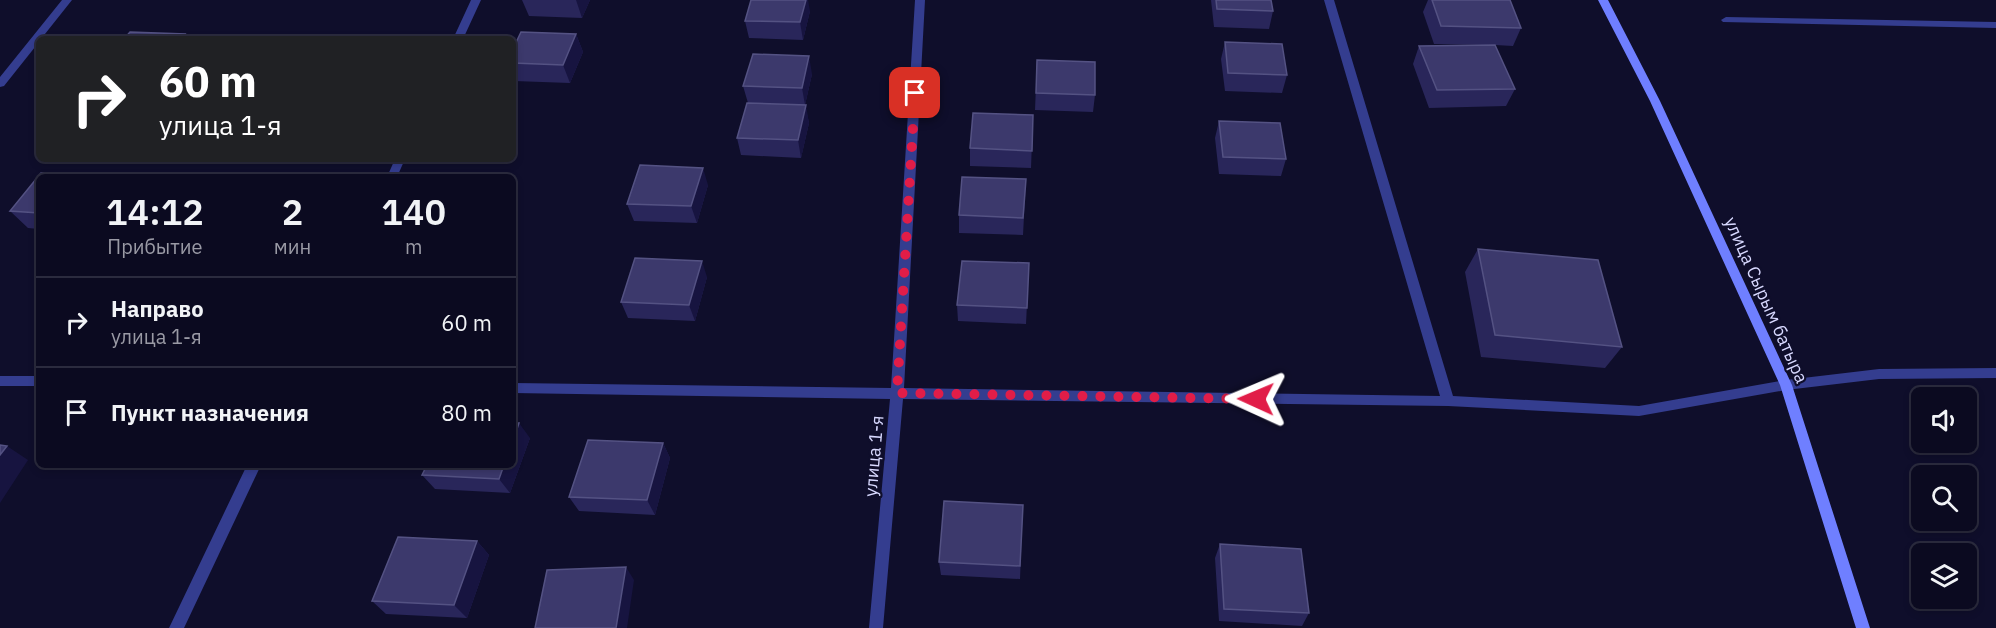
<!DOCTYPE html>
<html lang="ru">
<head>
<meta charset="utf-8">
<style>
  body { margin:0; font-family:"IBM Plex Sans",sans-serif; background:#141329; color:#f1f3f6; height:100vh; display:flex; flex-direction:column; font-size:22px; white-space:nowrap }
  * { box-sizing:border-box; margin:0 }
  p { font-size:20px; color:#9a9aa5 }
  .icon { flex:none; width:33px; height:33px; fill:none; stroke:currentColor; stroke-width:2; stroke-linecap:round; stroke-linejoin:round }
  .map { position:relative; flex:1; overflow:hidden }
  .drawer { position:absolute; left:36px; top:174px; width:480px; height:294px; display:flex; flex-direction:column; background:#0b0a20; border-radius:9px; box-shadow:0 3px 9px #0003,0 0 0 2px #2b2b3e }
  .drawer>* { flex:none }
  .guide { position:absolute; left:36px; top:36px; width:480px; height:126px; border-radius:9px; box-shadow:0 3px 9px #0003,0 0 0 2px #2b2b3e; background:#202124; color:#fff; overflow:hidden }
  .tools { position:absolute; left:1911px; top:387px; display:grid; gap:12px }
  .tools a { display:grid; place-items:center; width:66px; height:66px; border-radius:9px; background:#0b0a20; box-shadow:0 3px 9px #0003,0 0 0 2px #2b2b3e; font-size:30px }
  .pin { position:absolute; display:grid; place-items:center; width:51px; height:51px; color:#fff; margin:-26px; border-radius:12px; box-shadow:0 3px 9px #0006 }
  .me { position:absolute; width:66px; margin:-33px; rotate:271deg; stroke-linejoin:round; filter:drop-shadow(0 0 4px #0008) }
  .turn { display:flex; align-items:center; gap:21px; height:126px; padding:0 24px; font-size:27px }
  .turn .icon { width:78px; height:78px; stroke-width:2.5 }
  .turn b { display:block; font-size:42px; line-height:51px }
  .eta { display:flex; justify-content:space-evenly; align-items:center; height:102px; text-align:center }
  .eta b { font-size:36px; font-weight:600; line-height:42px }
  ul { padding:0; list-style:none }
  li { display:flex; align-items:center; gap:18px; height:90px; padding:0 24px; border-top:2px solid #2b2b3e }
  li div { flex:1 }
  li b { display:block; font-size:22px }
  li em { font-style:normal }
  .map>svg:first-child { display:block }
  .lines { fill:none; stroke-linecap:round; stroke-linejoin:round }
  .lane { fill:#343d8f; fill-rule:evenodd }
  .street { fill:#343d8f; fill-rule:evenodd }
  .secondary { fill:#6f7fff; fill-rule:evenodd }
  .wall { fill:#29265a }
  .shaded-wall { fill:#171440 }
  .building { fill:#3c396c; stroke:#545283; stroke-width:1.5 }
  .route { stroke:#e11d48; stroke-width:10; stroke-dasharray:0 18 }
  .labels { text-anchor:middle; stroke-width:4.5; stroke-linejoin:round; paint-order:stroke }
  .street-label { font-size:18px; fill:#d8d9ff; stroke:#0f0e2b }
</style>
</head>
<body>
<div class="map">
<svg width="1996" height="628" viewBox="0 0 1996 628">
  <rect width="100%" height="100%" fill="#0f0e2b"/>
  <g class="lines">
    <path class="lane" d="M1726 17 1996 22V28L1723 22 1721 20Z"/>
    <path class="street" d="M62 0H72L41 39H39V42L4 86 0 87V77Z
      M471 0H481L463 39H453Z
      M915 0H925L904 388 1440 396 1324 0H1334L1453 396 1639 406 1786 380 1879 369 1996 368V378L1879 379 1786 390 1639 416 1448 406 903 399 883 628H869L890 399 513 393V383L891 388Z
      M395 159H405L397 177H387Z
      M0 376H39V386H0Z
      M247 465H261L184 628H169Z"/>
    <path class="secondary" d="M1598 0H1608L1660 101 1792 385 1870 628H1856L1780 385 1650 101Z"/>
  </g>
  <path class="wall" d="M522 0H590L582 18 529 16Z
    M1211 0H1271L1273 11 1269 29 1214 27Z
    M1428 0H1510L1521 28 1513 46 1495 45 1515 89 1506 106 1429 108 1413 64 1419 46 1485 45 1434 44 1423 12Z
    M810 11 803 40 749 38 745 21Z
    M576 34 583 52 570 83 514 81 513 78V49Z
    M1225 42 1287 75 1282 93 1225 91 1221 59Z
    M1037 60 1095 95 1093 112 1035 110Z
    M812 74 805 105 809 123 801 158 741 155 737 138 748 103 743 86Z
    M1033 115 1031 168 970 166V148Z
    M1219 121 1286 159 1281 176 1219 174 1215 138Z
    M41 173 102 175 104 177H39V229L28 228 10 211Z
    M1026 179 1023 235 959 233V215Z
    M708 185 697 223 634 221 627 204Z
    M1478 249 1622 347 1605 368 1481 357 1465 272Z
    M1029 263 1026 324 958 321 957 305Z
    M707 277 695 321 628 318 621 302Z
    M530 438 510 493 435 489 422 475Z
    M663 443 670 458 655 515 579 511 569 497Z
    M1023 505 1020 579 941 575 939 562Z
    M477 541 489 555 467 618 386 614 372 601Z
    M1220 544 1309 613 1302 626 1219 621 1215 558Z"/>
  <path class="shaded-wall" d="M576 0H590L582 18Z
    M806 0H808L810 11 803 40 800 22Z
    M185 34 189 39H181Z
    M576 34 583 52 570 83 563 65Z
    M809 56 812 74 805 105 802 88Z
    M806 105 809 123 801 158 798 140Z
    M703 168 708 185 697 223 691 206Z
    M702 261 707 277 695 321 689 305Z
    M519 423 530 438 510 493 499 479 504 465H513V441Z
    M663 443 670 458 655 515 647 500Z
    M7 446 28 460 0 503V455Z
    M477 541 489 555 467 618 454 605Z
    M626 567 634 580 627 628H616Z"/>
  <path class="building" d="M751 0H806L800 22 745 21Z
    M1216 0H1271L1273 11 1217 9Z
    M1432 0H1510L1521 28 1441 26Z
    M130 32 185 34 181 39H124Z
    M521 32 576 34 563 65 513 63V49Z
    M1225 42 1282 44 1287 75 1228 73Z
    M1495 45 1515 89 1437 90 1419 46Z
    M753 54 809 56 802 88 743 86Z
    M1037 60 1095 62V95L1036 93Z
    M747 103 806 105 798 140 737 138Z
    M973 113 1033 115 1032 151 970 148Z
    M1219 121 1280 123 1286 159 1223 157Z
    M640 165 703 168 691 206 627 204Z
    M41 173 102 175 101 177H39V213L10 211Z
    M962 177 1026 179 1023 218 959 215Z
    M1478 249 1598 260 1622 347 1495 335Z
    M635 258 702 261 689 305 621 302Z
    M962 261 1029 263 1027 308 957 305Z
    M513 423H519L513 441Z
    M588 440 663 443 647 500 569 497Z
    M0 445 7 446 0 455Z
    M427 465H504L499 479 422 475Z
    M944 501 1023 505 1020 566 939 562Z
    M398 537 477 541 454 605 372 601Z
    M1220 544 1301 549 1309 613 1224 609Z
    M626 567 616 628H535L547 570Z"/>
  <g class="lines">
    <path class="route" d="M915 93 897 393 1256 399"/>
  </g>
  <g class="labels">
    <g class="street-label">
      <text transform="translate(1766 300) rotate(66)" y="6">улица Сырым батыра</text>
      <text transform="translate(874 456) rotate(-85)" y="6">улица 1-я</text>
    </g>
  </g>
</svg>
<div class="tools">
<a><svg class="icon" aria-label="sound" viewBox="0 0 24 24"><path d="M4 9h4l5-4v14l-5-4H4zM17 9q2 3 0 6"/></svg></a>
<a><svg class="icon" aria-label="search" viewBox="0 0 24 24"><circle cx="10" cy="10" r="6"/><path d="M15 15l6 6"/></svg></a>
<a><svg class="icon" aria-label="layers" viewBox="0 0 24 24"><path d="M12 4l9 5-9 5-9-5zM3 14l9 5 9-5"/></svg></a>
</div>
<div class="pin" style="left:915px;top:93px;background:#d93025"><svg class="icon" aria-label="arrive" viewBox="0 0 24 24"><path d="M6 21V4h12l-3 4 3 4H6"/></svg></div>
<svg class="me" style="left:1256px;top:399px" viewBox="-20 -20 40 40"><path d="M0-17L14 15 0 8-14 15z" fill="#e11d48" stroke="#fff" stroke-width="4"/></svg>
<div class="guide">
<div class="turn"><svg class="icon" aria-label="right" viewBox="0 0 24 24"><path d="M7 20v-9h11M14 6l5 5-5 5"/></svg><div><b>60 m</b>улица 1-я</div></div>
</div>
<section class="drawer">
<div class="eta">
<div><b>14:12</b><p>Прибытие</p></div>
<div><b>2</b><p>мин</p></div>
<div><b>140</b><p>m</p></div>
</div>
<ul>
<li><svg class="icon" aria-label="right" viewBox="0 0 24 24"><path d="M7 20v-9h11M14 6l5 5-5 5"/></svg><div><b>Направо</b><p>улица 1-я</p></div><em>60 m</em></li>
<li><svg class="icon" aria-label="arrive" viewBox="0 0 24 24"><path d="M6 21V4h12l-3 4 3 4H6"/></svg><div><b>Пункт назначения</b></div><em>80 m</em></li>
</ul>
</section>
</div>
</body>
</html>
